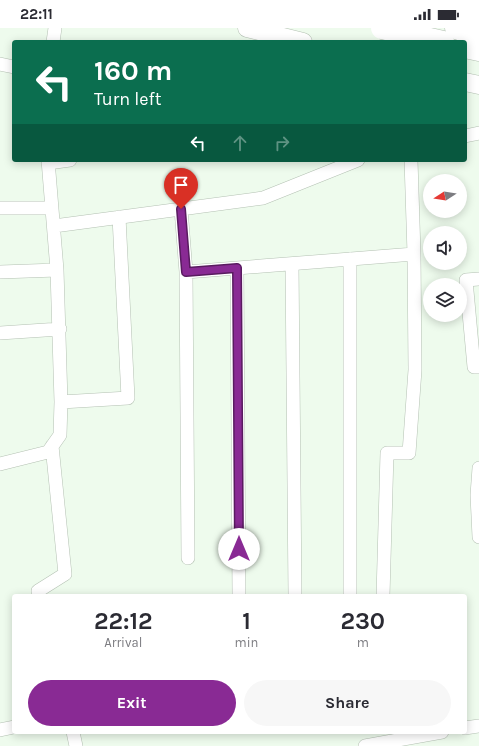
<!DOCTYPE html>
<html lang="en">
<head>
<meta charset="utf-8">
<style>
  body { margin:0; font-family:Karla,sans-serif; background:#f7f7f7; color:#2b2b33; height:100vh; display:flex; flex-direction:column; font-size:15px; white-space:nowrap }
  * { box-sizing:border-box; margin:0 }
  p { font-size:13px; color:#7c7c81 }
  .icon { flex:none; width:22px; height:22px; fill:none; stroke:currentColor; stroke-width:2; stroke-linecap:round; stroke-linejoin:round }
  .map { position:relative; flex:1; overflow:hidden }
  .drawer { position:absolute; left:12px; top:566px; width:455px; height:140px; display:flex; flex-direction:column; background:#fff; border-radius:4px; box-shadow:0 2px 10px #0003 }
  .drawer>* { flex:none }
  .guide { position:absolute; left:12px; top:12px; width:455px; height:122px; border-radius:4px; box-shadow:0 2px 10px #0003; background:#0b6e4f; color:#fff; overflow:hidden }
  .needle { width:26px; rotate:258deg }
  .tools { position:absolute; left:423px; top:146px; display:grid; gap:8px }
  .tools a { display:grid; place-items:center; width:44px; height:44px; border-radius:50%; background:#fff; box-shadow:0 2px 10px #0003; font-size:20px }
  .pin { position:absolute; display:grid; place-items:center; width:34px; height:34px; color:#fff; margin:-41px -17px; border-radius:50% 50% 50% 0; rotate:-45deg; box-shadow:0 0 4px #0007 }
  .pin .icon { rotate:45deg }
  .me { position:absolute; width:44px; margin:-22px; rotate:0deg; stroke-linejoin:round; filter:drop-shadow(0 0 3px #0008) }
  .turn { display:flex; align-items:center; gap:14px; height:84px; padding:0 16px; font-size:18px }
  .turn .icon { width:52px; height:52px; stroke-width:2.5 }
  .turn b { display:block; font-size:28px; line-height:34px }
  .lanes { display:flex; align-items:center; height:38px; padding:0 16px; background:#0003; justify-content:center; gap:20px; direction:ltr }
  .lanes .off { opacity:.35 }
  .eta { display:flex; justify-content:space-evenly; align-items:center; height:68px; text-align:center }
  .eta b { font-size:24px; font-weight:700; line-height:28px }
  .button { display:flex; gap:8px; margin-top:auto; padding:8px 16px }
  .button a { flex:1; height:46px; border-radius:24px; background:#892a94; color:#fff; font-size:16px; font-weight:700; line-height:46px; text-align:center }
  .button a+a { background:#f7f7f7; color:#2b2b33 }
  .status { display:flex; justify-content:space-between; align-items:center; height:28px; padding:0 20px; background:#fff; direction:ltr }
  .status svg { height:11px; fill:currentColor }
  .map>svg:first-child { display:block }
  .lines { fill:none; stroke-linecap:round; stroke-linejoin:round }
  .street-casing { stroke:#b4c1b3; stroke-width:14 }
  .secondary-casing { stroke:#b4c1b3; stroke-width:19 }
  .highway-casing { stroke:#b4c1b3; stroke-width:23 }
  .street { stroke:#fff; stroke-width:13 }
  .secondary { stroke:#fff; stroke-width:18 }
  .highway { stroke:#fff; stroke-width:22 }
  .highway-bridge-casing { stroke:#b4c1b3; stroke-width:23; stroke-linecap:butt }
  .highway-bridge { stroke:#fff; stroke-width:22 }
  .route-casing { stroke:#591b60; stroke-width:10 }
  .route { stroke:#892a94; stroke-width:7 }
</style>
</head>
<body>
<div class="status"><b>22:11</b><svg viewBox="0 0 49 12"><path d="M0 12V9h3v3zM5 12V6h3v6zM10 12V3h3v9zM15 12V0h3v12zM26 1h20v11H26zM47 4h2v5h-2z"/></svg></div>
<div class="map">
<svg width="479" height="718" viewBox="0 0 479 718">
  <rect width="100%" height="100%" fill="#eefbed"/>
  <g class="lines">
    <defs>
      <path id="street" d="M53 14 55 0
        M0 36 14 39
        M465 108 479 105
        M48 135 70 132
        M0 180H51
        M181 181 186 244 188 530
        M54 198 263 170 358 132
        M292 236 295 568
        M237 240 239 568
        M0 244 57 242
        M186 244 414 226 411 132
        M479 251 466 252 474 339H479
        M0 305 60 301
        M61 374 128 370 119 189
        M0 436 48 424 60 407 61 374 57 242 48 132
        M479 440 477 467 479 509
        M39 568 38 563 65 546 52 418
        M350 568V231
        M383 568 387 425H409L415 342 414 226
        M465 700 479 698
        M0 702 14 699
        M73 704 76 718
        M365 718 442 704"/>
      <path id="secondary" d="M247 0 303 14
        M465 54 479 57"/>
      <path id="highway" d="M456 0 479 6
        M465 19 479 22"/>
    </defs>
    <use href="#street" class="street-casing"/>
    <use href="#secondary" class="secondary-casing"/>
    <use href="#highway" class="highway-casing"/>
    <use href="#street" class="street"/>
    <use href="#secondary" class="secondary"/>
    <use href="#highway" class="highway"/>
    <defs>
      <path id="highway-bridge" d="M382 0 443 14"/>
    </defs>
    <use href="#highway-bridge" class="highway-bridge-casing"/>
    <use href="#highway-bridge" class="highway-bridge"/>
  </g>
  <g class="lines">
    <defs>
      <path id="route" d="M181 181 186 244 237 240 239 521"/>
    </defs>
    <use href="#route" class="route-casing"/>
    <use href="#route" class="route"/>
  </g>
</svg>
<div class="tools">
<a><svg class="needle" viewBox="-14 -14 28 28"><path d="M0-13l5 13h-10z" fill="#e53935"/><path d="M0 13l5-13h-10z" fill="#7c7c81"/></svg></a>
<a><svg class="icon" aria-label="sound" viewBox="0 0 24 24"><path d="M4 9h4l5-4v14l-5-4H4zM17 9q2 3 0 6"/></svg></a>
<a><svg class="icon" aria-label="layers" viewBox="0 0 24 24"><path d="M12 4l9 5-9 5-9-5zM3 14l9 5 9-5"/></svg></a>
</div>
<div class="pin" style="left:181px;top:181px;background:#d93025"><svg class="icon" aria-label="arrive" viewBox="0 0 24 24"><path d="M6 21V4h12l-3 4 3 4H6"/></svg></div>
<svg class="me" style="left:239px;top:521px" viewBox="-20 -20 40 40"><circle r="19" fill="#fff"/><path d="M0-13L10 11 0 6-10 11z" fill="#892a94"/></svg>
<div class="guide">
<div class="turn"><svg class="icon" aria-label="left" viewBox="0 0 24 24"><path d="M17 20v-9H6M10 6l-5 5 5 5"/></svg><div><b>160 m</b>Turn left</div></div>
<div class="lanes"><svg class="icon" aria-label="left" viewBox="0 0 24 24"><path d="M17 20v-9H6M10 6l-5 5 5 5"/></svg><svg class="icon off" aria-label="ahead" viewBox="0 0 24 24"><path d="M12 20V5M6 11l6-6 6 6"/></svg><svg class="icon off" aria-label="right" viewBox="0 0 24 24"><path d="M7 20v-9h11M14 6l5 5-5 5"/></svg></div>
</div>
<section class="drawer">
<div class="eta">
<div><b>22:12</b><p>Arrival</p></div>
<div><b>1</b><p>min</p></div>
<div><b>230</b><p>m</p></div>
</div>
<div class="button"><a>Exit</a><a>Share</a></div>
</section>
</div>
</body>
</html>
